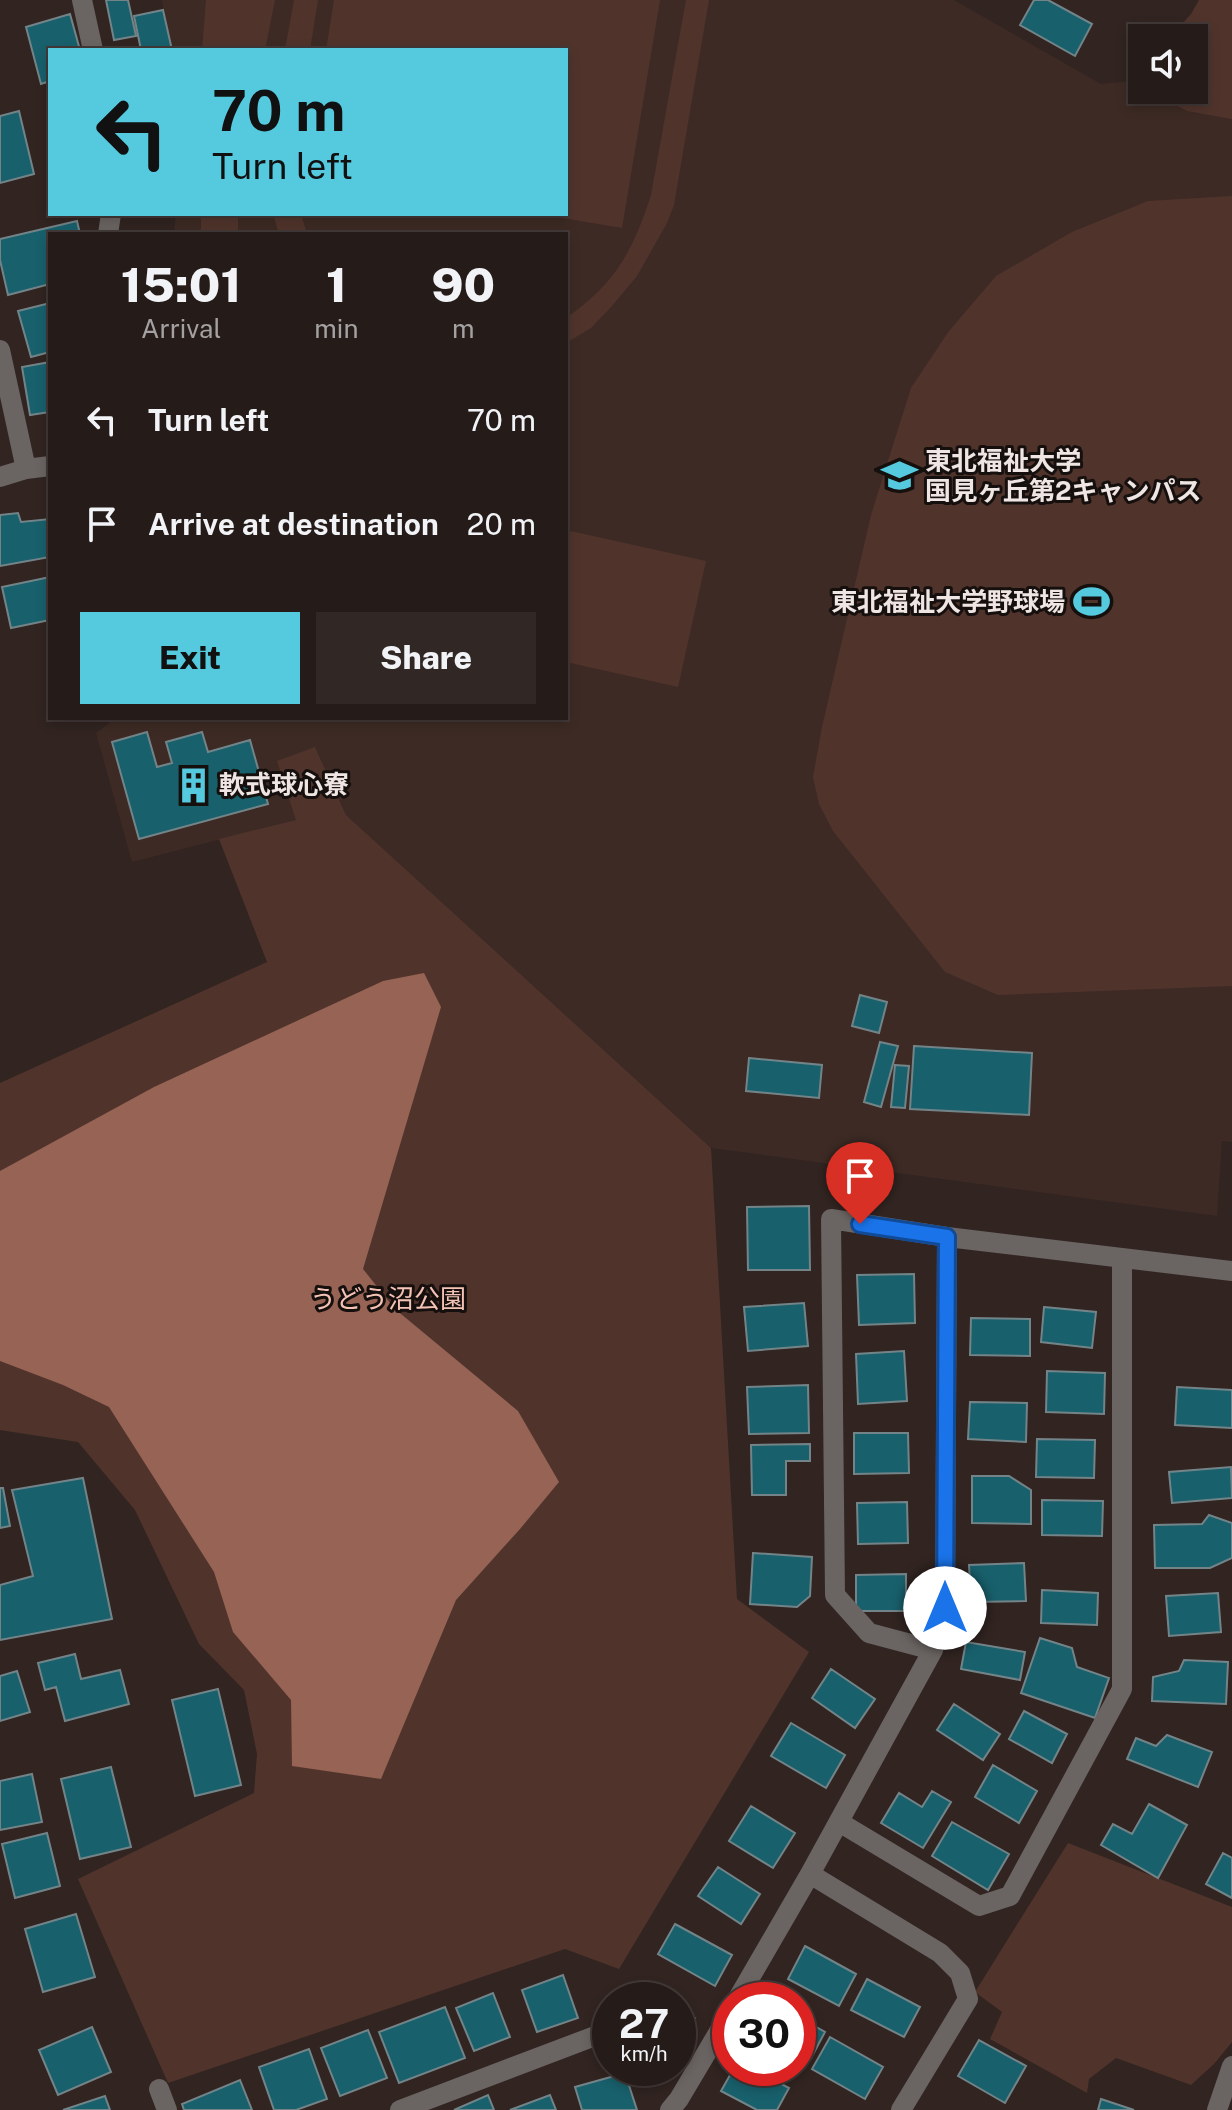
<!DOCTYPE html>
<html lang="en">
<head>
<meta charset="utf-8">
<style>
  body { margin:0; font-family:"Public Sans","Noto Sans JP",sans-serif; background:#312826; color:#f1f3f6; height:100vh; display:flex; flex-direction:column; font-size:30px; white-space:nowrap }
  * { box-sizing:border-box; margin:0 }
  p { font-size:26px; color:#a3a1a2 }
  .icon { flex:none; width:44px; height:44px; fill:none; stroke:currentColor; stroke-width:2; stroke-linecap:round; stroke-linejoin:round }
  .map { position:relative; flex:1; overflow:hidden }
  .side { position:absolute; left:48px; top:232px; width:520px; height:488px; display:flex; flex-direction:column; background:#251b19; border-radius:0px; box-shadow:0 4px 12px #0003,0 0 0 2px #423938 }
  .side>* { flex:none }
  .banner { position:absolute; left:48px; top:48px; width:520px; height:168px; border-radius:0px; box-shadow:0 4px 12px #0003,0 0 0 2px #423938; background:#55cadf; color:#111; overflow:hidden }
  .controls { position:absolute; left:1128px; top:24px; display:grid; gap:16px }
  .controls a { display:grid; place-items:center; width:80px; height:80px; border-radius:0px; background:#251b19; box-shadow:0 4px 12px #0003,0 0 0 2px #423938; font-size:40px }
  .speed { position:absolute; left:592px; top:1982px; display:flex; gap:16px; font-size:40px; font-weight:700; text-align:center }
  .speed>* { display:grid; place-content:center; width:104px; height:104px; border-radius:50%; background:#251b19; box-shadow:0 4px 12px #0003,0 0 0 2px #423938; line-height:1 }
  .speed small { font-size:20px; font-weight:400 }
  .speed .limit { border:12px solid #d22; background:#fff; color:#111 }
  .pin { position:absolute; display:grid; place-items:center; width:68px; height:68px; color:#fff; margin:-82px -34px; border-radius:50% 50% 50% 0; rotate:-45deg; box-shadow:0 0 8px #0007 }
  .pin .icon { rotate:45deg }
  .me { position:absolute; width:88px; margin:-44px; rotate:0deg; stroke-linejoin:round; filter:drop-shadow(0 0 6px #0008) }
  .turn { display:flex; align-items:center; gap:28px; height:168px; padding:0 32px; font-size:36px }
  .turn .icon { width:104px; height:104px; stroke-width:2.5 }
  .turn b { display:block; font-size:56px; line-height:68px }
  .eta { display:flex; justify-content:space-evenly; align-items:center; height:136px; text-align:center }
  .eta b { font-size:48px; font-weight:800; line-height:56px }
  .action { display:flex; gap:16px; margin-top:auto; padding:16px 32px }
  .action a { flex:1; height:92px; border-radius:0px; background:#55cadf; color:#111; font-size:32px; font-weight:800; line-height:92px; text-align:center }
  .action a+a { background:#312826; color:#f1f3f6 }
  ul { padding:0; list-style:none }
  li { display:flex; align-items:center; gap:24px; height:104px; padding:0 32px }
  li div { flex:1 }
  li b { display:block; font-size:30px }
  li em { font-style:normal }
  .map>svg:first-child { display:block }
  .built { fill:#3d2a24 }
  .green { fill:#50342c }
  .water { fill:#966354 }
  .building { fill:#18606c; stroke:#738488; stroke-width:2 }
  .lines { fill:none; stroke-linecap:round; stroke-linejoin:round }
  .minor { stroke:#6a6462; stroke-width:20 }
  .route-casing { stroke:#114b97; stroke-width:20 }
  .route { stroke:#1a73e8; stroke-width:14 }
  .labels { text-anchor:middle; stroke-width:6; stroke-linejoin:round; paint-order:stroke }
  .poi-label { font-size:26px; font-weight:bold; fill:#efe6e4; stroke:#150f0d; text-anchor:start }
  .park-label { font-size:26px; fill:#f4c3b5; stroke:#150f0d }
</style>
</head>
<body>
<div class="map">
<svg width="1232" height="2110" viewBox="0 0 1232 2110">
  <rect width="100%" height="100%" fill="#312421"/>
  <path class="built" d="M162 0H954L1101 84 1142 80V90H1194L1232 77V1142L1222 1141 1217 1216 711 1148 346 815 315 747 296 820 132 862 96 733 116 718H566V234H174L176 214H566V50H168Z"/>
  <path class="green" d="M206 0H275L265 50H202Z
    M294 0H318L310 50H285Z
    M334 0H660L622 228 539 214H566V50H326Z
    M686 0H709L674 205 667 223 637 276 612 306 591 328 566 343V318C615 284 633 251 651 195Z
    M1199 0H1232V119L1187 111 1156 94V90H1194V38H1169L1191 14Z
    M1232 196V986L998 995 945 972 833 831 819 804 813 777 822 727 871 515 911 388 949 331 996 276 1072 232 1148 201Z
    M201 214H238V234H201Z
    M273 214H301L307 234H279Z
    M566 530 706 561 678 687 566 662Z
    M315 747 346 815 711 1148 737 1599 809 1652 619 1969 565 1949 168 2083 78 1879 254 1793 257 1754 244 1690 199 1644 135 1510 78 1442 0 1430V1083L267 962 219 839 296 820 277 761Z
    M1068 1843 1232 1907V2042L1214 2064 1191 2085 1116 2058 1089 2079 1087 2093 990 2039 1002 2012 975 1992Z"/>
  <path class="water" d="M424 973 441 1007 363 1269 395 1309 518 1411 559 1482 520 1529 456 1600 381 1779 292 1766 291 1700 233 1632 214 1572 109 1407 63 1385 0 1361V1171L154 1087 383 981Z"/>
  <path class="building" d="M106 0H128L136 36 114 40Z
    M1034 0H1048L1092 24 1075 56 1020 25Z
    M163 10 172 50H141L134 16Z
    M70 14 80 50H50V81L41 84 26 27Z
    M19 111 34 174 0 183V116Z
    M77 221 80 234H50V284L8 295 0 260V239Z
    M50 303V352L31 357 18 311Z
    M50 362V412L30 415 22 367Z
    M18 513 21 522 50 519V557L0 566V515Z
    M50 577V620L11 628 2 587Z
    M147 732 157 767 172 763 166 742 202 732 208 752 250 740 268 804 139 839 112 742Z
    M860 995 887 1002 879 1033 852 1026Z
    M880 1042 898 1046 881 1107 864 1102Z
    M914 1046 1032 1053 1029 1115 910 1109Z
    M749 1058 822 1065 819 1098 746 1091Z
    M895 1065 909 1066 905 1108 891 1107Z
    M809 1206 810 1270H748L747 1207Z
    M914 1274 915 1323 859 1325 857 1275Z
    M804 1303 808 1346 748 1351 744 1307Z
    M1044 1307 1096 1312 1092 1348 1041 1342Z
    M971 1318 1030 1319V1356L970 1355Z
    M904 1351 907 1401 858 1404 856 1354Z
    M1047 1371 1105 1373 1104 1414 1046 1412Z
    M808 1385 809 1433 749 1434 747 1387Z
    M1177 1387 1232 1390V1428L1175 1425Z
    M970 1402 1027 1403 1026 1442 968 1439Z
    M854 1433H908L909 1473 854 1474Z
    M1037 1439 1095 1440 1094 1478 1036 1477Z
    M810 1444V1461H786V1495H752L751 1445Z
    M1231 1467 1232 1498 1172 1503 1169 1472Z
    M972 1476H1009L1031 1490V1524L972 1523Z
    M83 1478 112 1619 0 1640V1585L33 1576 12 1490Z
    M0 1488H3L10 1526 0 1528Z
    M1042 1500 1103 1501 1102 1536 1042 1535Z
    M907 1502 908 1543 858 1544 857 1503Z
    M1209 1515 1232 1523V1558L1210 1568H1155L1154 1525 1202 1524Z
    M753 1553 812 1557 810 1596 797 1607 750 1604Z
    M1024 1563 1026 1601 971 1602 969 1565Z
    M906 1574V1611H856V1575Z
    M1042 1590 1098 1593 1097 1625 1041 1623Z
    M1218 1593 1221 1632 1169 1636 1166 1596Z
    M1040 1638 1072 1648 1077 1667 1109 1678 1095 1718 1021 1693Z
    M966 1642 1025 1652 1020 1680 961 1669Z
    M75 1654 81 1679 120 1670 129 1704 65 1721 56 1687 45 1690 38 1663Z
    M1184 1660 1228 1662 1226 1704 1152 1701 1153 1677 1179 1671Z
    M831 1669 875 1699 855 1728 812 1698Z
    M17 1671 30 1712 0 1721V1676Z
    M218 1689 241 1785 195 1796 172 1700Z
    M954 1704 1000 1734 983 1760 937 1730Z
    M1024 1711 1067 1734 1052 1763 1009 1739Z
    M791 1723 845 1755 826 1788 771 1756Z
    M1167 1735 1212 1752 1198 1787 1127 1759 1136 1738 1156 1746Z
    M993 1765 1037 1791 1019 1823 975 1797Z
    M111 1767 131 1847 80 1859 61 1779Z
    M32 1774 42 1822 0 1830V1781Z
    M932 1791 951 1802 923 1848 881 1823 899 1793 922 1807Z
    M1149 1804 1187 1825 1158 1878 1101 1845 1113 1824 1132 1834Z
    M751 1806 795 1833 773 1868 729 1841Z
    M952 1822 1009 1854 988 1890 932 1856Z
    M47 1833 60 1886 15 1898 2 1844Z
    M1223 1853 1232 1858V1898L1206 1884Z
    M718 1867 760 1894 741 1924 698 1896Z
    M76 1914 95 1977 43 1992 25 1929Z
    M675 1924 732 1955 715 1986 658 1954Z
    M805 1946 856 1974 839 2006 788 1979Z
    M563 1975 578 2018 537 2032 522 1990Z
    M867 1979 920 2007 904 2037 851 2010Z
    M638 1984 665 2000H629Z
    M493 1993 510 2037 474 2051 456 2008Z
    M445 2007 465 2058 399 2083 379 2032Z
    M678 2008 695 2018 678 2046Z
    M798 2017 825 2032 810 2060 798 2053Z
    M92 2027 111 2072 58 2095 39 2050Z
    M368 2030 387 2078 340 2096 321 2048Z
    M830 2037 883 2067 865 2099 812 2069Z
    M979 2040 1026 2066 1005 2103 958 2076Z
    M309 2049 327 2099 296 2110H274L259 2067Z
    M734 2068H751L789 2088 777 2110H757L721 2091Z
    M625 2073 637 2110H582L575 2087Z
    M240 2080 252 2110H184L182 2104Z
    M488 2095 494 2110H454Z
    M550 2095 556 2110H510Z
    M105 2096 110 2110H63Z
    M1101 2099 1134 2110H1098Z"/>
  <g class="lines">
    <path class="minor" d="M82 0 93 50
      M108 234 111 214
      M0 350 26 469
      M0 477 26 469 50 466
      M933 1650 869 1633 835 1595 831 1219 947 1237 1232 1271
      M839 1822 979 1906 1010 1896 1122 1689V1258
      M810 1874 940 1953 960 1973 968 1999 901 2110
      M737 2000 810 1874 933 1650 945 1608 947 1237
      M159 2089 167 2110
      M400 2110 603 2033 610 2035
      M670 2110 679 2099 730 2013
      M1217 2110 1232 2066"/>
  </g>
  <g class="lines">
    <defs>
      <path id="route" d="M860 1224 947 1237 945 1608"/>
    </defs>
    <use href="#route" class="route-casing"/>
    <use href="#route" class="route"/>
  </g>
  <defs>
    <symbol id="university-bare" viewBox="-9 -9 18 18"><path d="M0-5L7-2L0 1L-7-2ZM-4 1L0 2.5L4 1V4Q0 6-4 4Z" fill="#55cadf" stroke="#150f0d" stroke-width="2.5" paint-order="stroke"/></symbol>
    <symbol id="stadium-bare" viewBox="-9 -9 18 18"><path d="M0-5a6.5 5 0 1 0 0 10a6.5 5 0 1 0 0-10ZM-3.5-1.8h7v3.6h-7Z" fill="#55cadf" stroke="#150f0d" stroke-width="2.5" paint-order="stroke"/></symbol>
    <symbol id="building-bare" viewBox="-9 -9 18 18"><path d="M-4-6H4V6H1V3H-1V6H-4ZM-2.5-4.3h1.7v1.8h-1.7ZM.8-4.3h1.7v1.8H.8ZM-2.5-1h1.7V.8h-1.7ZM.8-1h1.7V.8H.8Z" fill="#55cadf" stroke="#150f0d" stroke-width="2.5" paint-order="stroke"/></symbol>
  </defs>
  <g fill-rule="evenodd">
    <use href="#university-bare" x="874" y="450" width="51" height="51"/>
    <use href="#stadium-bare" x="1066" y="576" width="51" height="51"/>
    <use href="#building-bare" x="168" y="760" width="51" height="51"/>
  </g>
  <g class="labels">
    <g class="poi-label">
      <text x="925" y="470">東北福祉大学<tspan x="925" dy="30">国見ヶ丘第2キャンパス</tspan></text>
      <text x="1065" y="611" text-anchor="end">東北福祉大学野球場</text>
      <text x="219" y="794">軟式球心寮</text>
    </g>
    <g class="park-label">
      <text x="388" y="1308">うどう沼公園</text>
    </g>
  </g>
</svg>
<div class="controls">
<a><svg class="icon" aria-label="sound" viewBox="0 0 24 24"><path d="M4 9h4l5-4v14l-5-4H4zM17 9q2 3 0 6"/></svg></a>
</div>
<div class="speed"><div>27<small>km/h</small></div><div class="limit">30</div></div>
<div class="pin" style="left:860px;top:1224px;background:#d93025"><svg class="icon" aria-label="arrive" viewBox="0 0 24 24"><path d="M6 21V4h12l-3 4 3 4H6"/></svg></div>
<svg class="me" style="left:945px;top:1608px" viewBox="-20 -20 40 40"><circle r="19" fill="#fff"/><path d="M0-13L10 11 0 6-10 11z" fill="#1a73e8"/></svg>
<div class="banner">
<div class="turn"><svg class="icon" aria-label="left" viewBox="0 0 24 24"><path d="M17 20v-9H6M10 6l-5 5 5 5"/></svg><div><b>70 m</b>Turn left</div></div>
</div>
<section class="side">
<div class="eta">
<div><b>15:01</b><p>Arrival</p></div>
<div><b>1</b><p>min</p></div>
<div><b>90</b><p>m</p></div>
</div>
<ul>
<li><svg class="icon" aria-label="left" viewBox="0 0 24 24"><path d="M17 20v-9H6M10 6l-5 5 5 5"/></svg><div><b>Turn left</b></div><em>70 m</em></li>
<li><svg class="icon" aria-label="arrive" viewBox="0 0 24 24"><path d="M6 21V4h12l-3 4 3 4H6"/></svg><div><b>Arrive at destination</b></div><em>20 m</em></li>
</ul>
<div class="action"><a>Exit</a><a>Share</a></div>
</section>
</div>
</body>
</html>
